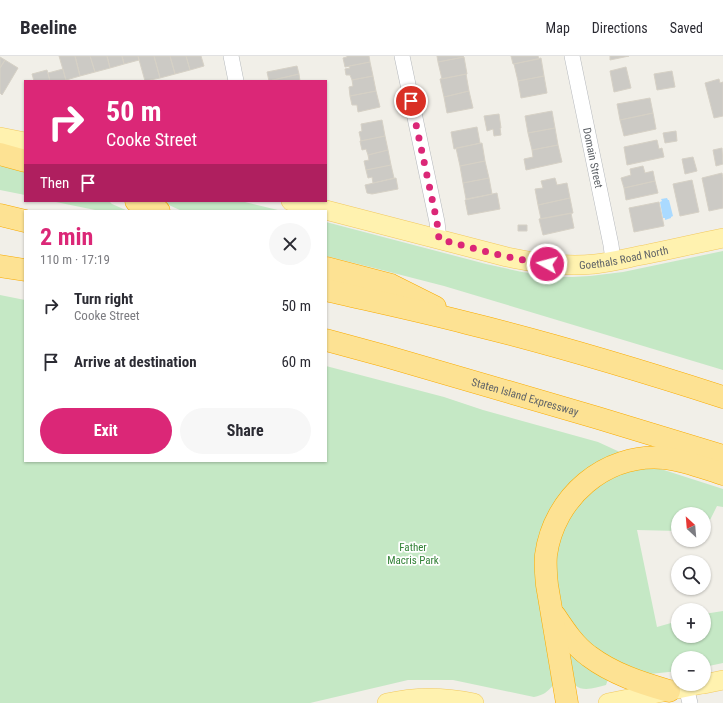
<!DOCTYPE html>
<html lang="en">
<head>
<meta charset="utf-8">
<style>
  body { margin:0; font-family:"Roboto Condensed",sans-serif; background:#f7f7f7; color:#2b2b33; height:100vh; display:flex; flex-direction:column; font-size:15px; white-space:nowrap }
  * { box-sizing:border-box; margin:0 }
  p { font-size:13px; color:#7c7c81 }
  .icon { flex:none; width:22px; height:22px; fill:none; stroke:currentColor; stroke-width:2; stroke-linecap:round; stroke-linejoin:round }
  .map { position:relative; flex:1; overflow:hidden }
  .side { position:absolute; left:24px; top:154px; width:303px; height:252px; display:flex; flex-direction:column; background:#fff; border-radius:0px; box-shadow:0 1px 3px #0004 }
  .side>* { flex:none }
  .top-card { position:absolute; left:24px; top:24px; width:303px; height:122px; border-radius:0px; box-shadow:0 1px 3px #0004; background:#db2777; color:#fff; overflow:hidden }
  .needle { width:26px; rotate:334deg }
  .tools { position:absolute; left:671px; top:451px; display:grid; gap:8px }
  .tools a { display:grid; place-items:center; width:40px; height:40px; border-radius:50%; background:#fff; box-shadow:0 1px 3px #0004; font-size:20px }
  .pin { position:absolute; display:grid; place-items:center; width:34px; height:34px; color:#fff; margin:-17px; border:2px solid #fff; border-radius:50%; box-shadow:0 1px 4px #0007 }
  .me { position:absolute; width:44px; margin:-22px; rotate:277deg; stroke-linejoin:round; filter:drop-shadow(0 0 3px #0008) }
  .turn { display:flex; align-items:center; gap:14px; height:84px; padding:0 16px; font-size:18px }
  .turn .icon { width:52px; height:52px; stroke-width:2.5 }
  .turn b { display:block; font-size:28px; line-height:34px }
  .then { display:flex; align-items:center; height:38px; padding:0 16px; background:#0003; gap:8px; font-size:15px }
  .round { display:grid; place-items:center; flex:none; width:42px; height:42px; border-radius:21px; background:#f7f7f7 }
  .summary { display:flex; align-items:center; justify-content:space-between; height:68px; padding:0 16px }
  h1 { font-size:24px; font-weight:700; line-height:30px; color:#db2777 }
  .action { display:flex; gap:8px; margin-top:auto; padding:8px 16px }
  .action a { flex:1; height:46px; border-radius:24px; background:#db2777; color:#fff; font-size:16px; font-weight:700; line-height:46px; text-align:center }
  .action a+a { background:#f7f7f7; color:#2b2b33 }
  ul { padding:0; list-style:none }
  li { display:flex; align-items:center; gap:12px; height:56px; padding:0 16px }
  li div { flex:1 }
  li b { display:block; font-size:15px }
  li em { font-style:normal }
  header { display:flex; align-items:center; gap:24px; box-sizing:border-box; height:56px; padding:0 20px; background:#fff; border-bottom:1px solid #e1e1e2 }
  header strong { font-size:19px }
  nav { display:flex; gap:22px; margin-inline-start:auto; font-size:14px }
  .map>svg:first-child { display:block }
  .green { fill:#c5e8c5 }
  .water { fill:#aadaff }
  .building { fill:#cccac5; stroke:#d6d1c6 }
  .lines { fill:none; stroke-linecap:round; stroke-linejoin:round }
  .minor-casing { stroke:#b5b8bc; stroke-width:16 }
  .major-casing { stroke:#f2c960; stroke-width:20 }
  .highway-casing { stroke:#f9ab00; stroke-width:23 }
  .minor { stroke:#fff; stroke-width:15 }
  .major { stroke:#fff2af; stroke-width:19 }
  .highway { stroke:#fde293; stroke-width:22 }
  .route { stroke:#db2777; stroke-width:7; stroke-dasharray:0 12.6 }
  .labels { text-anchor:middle; stroke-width:3.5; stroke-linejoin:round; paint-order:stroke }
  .street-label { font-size:11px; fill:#5f6368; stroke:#fff }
  .park-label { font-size:11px; fill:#348238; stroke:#fff }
</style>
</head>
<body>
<header>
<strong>Beeline</strong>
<nav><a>Map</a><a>Directions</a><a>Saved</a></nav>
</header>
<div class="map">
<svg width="723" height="647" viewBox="0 0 723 647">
  <rect width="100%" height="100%" fill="#f1efe8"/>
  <path class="green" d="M0 105 25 113V139L0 134Z
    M51 145H109L112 148 128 155H100Z
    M160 145H241L282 155H182Z
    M326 166 486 208 522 216 557 221H572L590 220 623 216 723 195V314L444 230 374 212 326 200Z
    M0 239 25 244V405H326V310L444 341 483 354 598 386 622 397 549 465 553 629C548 636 543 639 534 641L453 624H408L391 628 310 647H0Z
    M651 411 664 414 723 433V451L717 450 709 466 704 470V458H678V475L637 474 657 571 678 565V580H704V558L723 555V607L704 611V602H678V615L650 618 628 612 608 604 571 569 563 553 559 538 555 507 558 489 565 471 573 456 584 442 596 431 621 417Z
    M566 588 608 623 606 629C596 631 584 637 575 629Z"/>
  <path class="water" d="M667 142 668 144H669L673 160 671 161V162L665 164V162H663L660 146 662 145 661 143Z"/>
  <path class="building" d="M59 0H75L80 20 66 24Z
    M75 0H90L95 16 80 20Z
    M90 0H107L110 12 95 16Z
    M107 0H122L124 8 110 12Z
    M122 0H138L139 4 124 8Z
    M138 0H154L160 22 145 25Z
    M154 0H170L175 18 160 22Z
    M170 0H186L190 14 175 18Z
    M186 0H201L204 10 190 14Z
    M347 0H369L370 6 345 11 343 2 347 1Z
    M437 0H463L464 1 438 6Z
    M511 0H538L539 3 513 8Z
    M610 0H629L610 4Z
    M0 1 5 4 0 12Z
    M464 1 467 18 442 23 438 6Z
    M541 2 544 20 518 25 514 8Z
    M5 4 18 12 2 39 0 37V12Z
    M370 6 373 20 352 24 350 19H346L345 13 350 12 349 10Z
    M297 10 299 18 269 25 267 16Z
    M626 11 631 32 614 36 610 15Z
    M63 13 66 25H50L48 17Z
    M47 14 50 25H34L32 18Z
    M672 15 675 31 657 34 654 18Z
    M299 18 300 25H269Z
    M466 18 469 35 444 41 440 23Z
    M373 20 376 35 350 40 349 31 353 30 352 24Z
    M544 20 547 37 521 42 518 25Z
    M719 23 720 27 723 26V60L714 62 705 27Z
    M376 35 380 51 358 56 357 49H352L350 40Z
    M469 35 473 52 447 57 444 41Z
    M650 42 653 57 620 64 617 48Z
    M552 55 555 72 528 77 525 60Z
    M653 57 656 73 624 80 620 64Z
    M499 58 501 72H500L501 79 494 80 493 73 487 75 484 60Z
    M382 64 385 80 361 85 359 76 362 75 361 68Z
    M477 71 480 87 454 93 451 76Z
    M555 72 558 89 532 94 528 77Z
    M676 75 677 85 665 87 663 77Z
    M385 80 388 94 368 99 366 93 362 94 360 85Z
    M657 84 659 93 662 92 664 101 627 109 624 91Z
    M482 87 485 105 460 110 456 92Z
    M558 89 562 106 526 114 524 103 533 101 532 94Z
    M722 92 723 108 716 110 713 94Z
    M388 94 391 109 366 114 364 105 369 104 368 99Z
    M693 101 697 115 685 118 682 103Z
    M485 105 489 122 463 127 460 110Z
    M391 109 394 122 373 127 372 121 368 122 366 114Z
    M643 110 645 117 653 115 655 125 624 132 621 122 631 119 630 113Z
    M722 117 723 122V152L709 155 702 122Z
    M396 122 398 133 372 138 367 137 365 129Z
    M489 122 492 138 466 143 463 127Z
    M555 122 557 129 567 127 570 142 538 149 535 133 543 132 541 125Z
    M692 124 699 156 680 160 673 128Z
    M655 125 658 137 626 144 624 132Z
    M497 137 500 153 468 159 465 144Z
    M570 142 573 157 541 163 538 149Z
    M659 146 664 170 634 176 629 152Z
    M571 157 574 172 543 179 539 163Z
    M518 169H527V175H518Z"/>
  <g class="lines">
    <defs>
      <g id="minor">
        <path d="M231 0 236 25"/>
        <path d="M402 0 437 166 439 183"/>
        <path id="s1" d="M572 0 611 189 613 204"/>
        <path d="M686 631 690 647"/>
      </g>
      <g id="major">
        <path d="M0 81 25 86"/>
        <path id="s2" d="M291 145 507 201C535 207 565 211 595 208 613 206 631 201 648 198 673 193 698 187 723 182"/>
        <path d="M704 628 723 624"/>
        <path d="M387 647C416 640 445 641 474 647"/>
        <path d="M608 647 702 628"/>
      </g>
      <g id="highway">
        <path d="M0 98 25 105"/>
        <path d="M136 145 159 155"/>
        <path d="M0 159 25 165"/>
        <path d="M0 210 25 214"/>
        <path d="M326 212 391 229 435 251"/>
        <path d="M326 234C373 245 421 255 467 267 553 288 639 314 723 341"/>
        <path id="s3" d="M326 284 385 300 598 362 723 400"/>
        <path d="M555 560C565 575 575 590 589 600 613 618 641 627 669 635"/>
        <path d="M567 647 547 529C546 519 545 509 546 499 554 441 605 397 664 402 684 404 704 412 723 418"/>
      </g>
    </defs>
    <use href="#minor" class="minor-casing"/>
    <use href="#major" class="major-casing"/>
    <use href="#highway" class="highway-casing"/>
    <use href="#minor" class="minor"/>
    <use href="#major" class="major"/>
    <use href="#highway" class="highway"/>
  </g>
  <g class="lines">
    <path class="route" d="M411 45 437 166 439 183C475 193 511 203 547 208"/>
  </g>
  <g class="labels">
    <g class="street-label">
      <text dy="4" stroke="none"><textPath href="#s1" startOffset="104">Domain Street</textPath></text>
      <text dy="4" stroke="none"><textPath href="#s2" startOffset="341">Goethals Road North</textPath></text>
      <text dy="4" stroke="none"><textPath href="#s3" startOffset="207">Staten Island Expressway</textPath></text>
    </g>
    <g class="park-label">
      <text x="413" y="495">Father<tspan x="413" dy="13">Macris Park</tspan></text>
    </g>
  </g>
</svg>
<div class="tools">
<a><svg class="needle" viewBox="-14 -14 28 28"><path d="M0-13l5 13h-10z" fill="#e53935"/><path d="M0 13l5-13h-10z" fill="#7c7c81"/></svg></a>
<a><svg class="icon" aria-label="search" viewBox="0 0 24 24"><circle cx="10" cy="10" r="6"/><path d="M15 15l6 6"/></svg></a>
<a>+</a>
<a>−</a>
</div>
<div class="pin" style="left:411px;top:45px;background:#d93025"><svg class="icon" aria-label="arrive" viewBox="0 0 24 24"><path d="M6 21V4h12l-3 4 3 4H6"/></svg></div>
<svg class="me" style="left:547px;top:208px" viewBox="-20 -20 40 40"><circle r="17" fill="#db2777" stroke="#fff" stroke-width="3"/><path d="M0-11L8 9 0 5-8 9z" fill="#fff"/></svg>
<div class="top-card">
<div class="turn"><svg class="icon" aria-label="right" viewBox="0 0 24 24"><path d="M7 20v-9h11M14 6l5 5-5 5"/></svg><div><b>50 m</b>Cooke Street</div></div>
<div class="then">Then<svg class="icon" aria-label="arrive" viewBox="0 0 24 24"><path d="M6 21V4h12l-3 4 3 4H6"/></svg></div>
</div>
<section class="side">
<div class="summary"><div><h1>2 min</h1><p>110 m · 17:19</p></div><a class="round"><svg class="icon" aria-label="close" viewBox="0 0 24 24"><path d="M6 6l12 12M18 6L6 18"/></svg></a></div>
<ul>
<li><svg class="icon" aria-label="right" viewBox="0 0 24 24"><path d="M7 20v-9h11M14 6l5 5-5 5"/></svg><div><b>Turn right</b><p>Cooke Street</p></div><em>50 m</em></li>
<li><svg class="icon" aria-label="arrive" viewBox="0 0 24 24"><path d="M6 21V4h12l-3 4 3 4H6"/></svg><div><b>Arrive at destination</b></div><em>60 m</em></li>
</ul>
<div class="action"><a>Exit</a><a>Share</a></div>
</section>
</div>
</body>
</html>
